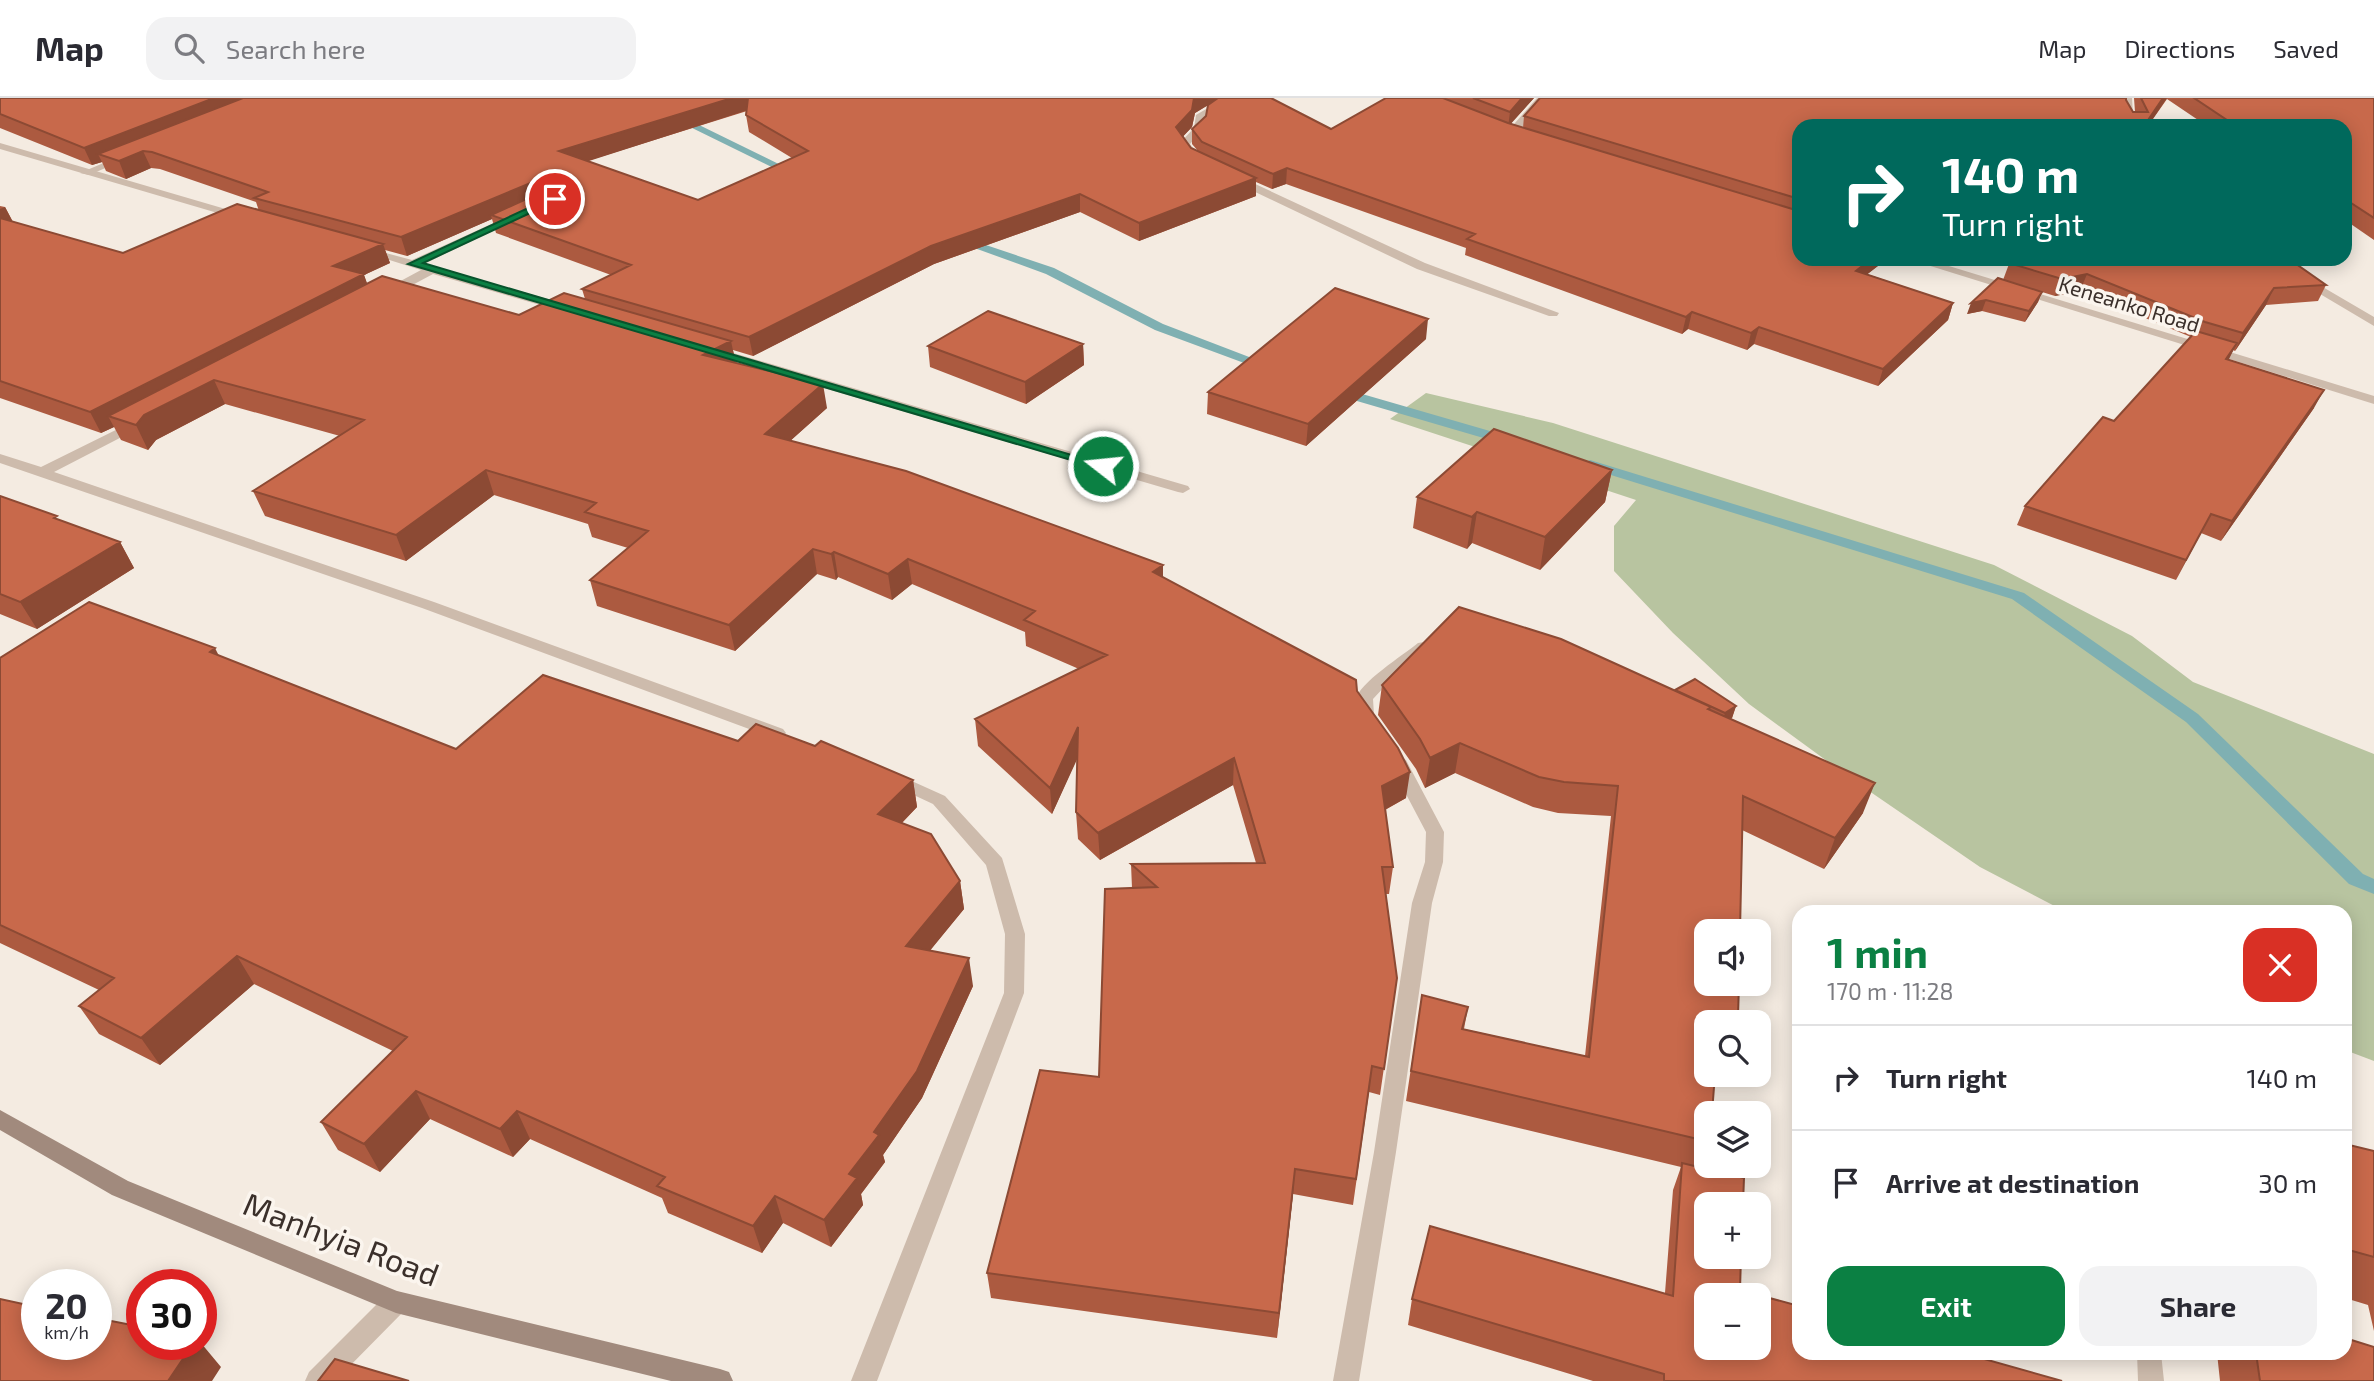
<!DOCTYPE html>
<html lang="en">
<head>
<meta charset="utf-8">
<style>
  body { margin:0; font-family:"Exo 2",sans-serif; background:#f2f2f3; color:#2b2b33; height:100vh; display:flex; flex-direction:column; font-size:26px; white-space:nowrap }
  * { box-sizing:border-box; margin:0 }
  p { font-size:23px; color:#7c7c81 }
  .icon { flex:none; width:38px; height:38px; fill:none; stroke:currentColor; stroke-width:2; stroke-linecap:round; stroke-linejoin:round }
  .map { position:relative; flex:1; overflow:hidden }
  .side { position:absolute; left:1792px; top:807px; width:560px; height:455px; display:flex; flex-direction:column; background:#fff; border-radius:21px; box-shadow:0 4px 18px #0003 }
  .side>* { flex:none }
  .hud { position:absolute; left:1792px; top:21px; width:560px; height:147px; border-radius:21px; box-shadow:0 4px 18px #0003; background:#00695c; color:#fff; overflow:hidden }
  .tools { position:absolute; left:1694px; top:821px; display:grid; gap:14px }
  .tools a { display:grid; place-items:center; width:77px; height:77px; border-radius:14px; background:#fff; box-shadow:0 4px 18px #0003; font-size:35px }
  .speed { position:absolute; left:21px; top:1171px; display:flex; gap:14px; font-size:35px; font-weight:700; text-align:center }
  .speed>* { display:grid; place-content:center; width:91px; height:91px; border-radius:50%; background:#fff; box-shadow:0 4px 18px #0003; line-height:1 }
  .speed small { font-size:18px; font-weight:400 }
  .speed .limit { border:10px solid #d22; background:#fff; color:#111 }
  .pin { position:absolute; display:grid; place-items:center; width:60px; height:60px; color:#fff; margin:-30px; border:4px solid #fff; border-radius:50%; box-shadow:0 2px 7px #0007 }
  .me { position:absolute; width:77px; margin:-38px; rotate:286deg; stroke-linejoin:round; filter:drop-shadow(0 0 5px #0008) }
  .turn { display:flex; align-items:center; gap:24px; height:147px; padding:0 35px; font-size:32px }
  .turn .icon { width:91px; height:91px; stroke-width:2.5 }
  .turn b { display:block; font-size:49px; line-height:60px }
  .round { display:grid; place-items:center; flex:none; width:74px; height:74px; border-radius:21px; background:#f2f2f3 }
  .headline { display:flex; align-items:center; justify-content:space-between; height:119px; padding:0 35px }
  h1 { font-size:42px; font-weight:700; line-height:52px; color:#0b8043 }
  .cta { display:flex; gap:14px; margin-top:auto; padding:14px 35px }
  .cta a { flex:1; height:80px; border-radius:21px; background:#0b8043; color:#fff; font-size:28px; font-weight:700; line-height:80px; text-align:center }
  .cta a+a { background:#f2f2f3; color:#2b2b33 }
  ul { padding:0; list-style:none }
  li { display:flex; align-items:center; gap:21px; height:105px; padding:0 35px; border-top:2px solid #e1e1e2 }
  li div { flex:1 }
  li b { display:block; font-size:26px }
  li em { font-style:normal }
  header { display:flex; align-items:center; gap:42px; box-sizing:border-box; height:98px; padding:0 35px; background:#fff; border-bottom:2px solid #e1e1e2 }
  header strong { font-size:33px }
  nav { display:flex; gap:38px; margin-inline-start:auto; font-size:24px }
  .search { width:490px; height:63px; background:#f2f2f3; display:flex; align-items:center; gap:18px; box-sizing:border-box; padding:0 24px; border-radius:21px; color:#7c7c81; font-size:26px }
  .map>svg:first-child { display:block }
  .green { fill:#b8c4a0 }
  .lines { fill:none; stroke-linecap:round; stroke-linejoin:round }
  .stream { fill:#7fb0b2; fill-rule:evenodd }
  .service { fill:#cdbbac; fill-rule:evenodd }
  .minor { fill:#cdbbac; fill-rule:evenodd }
  .tertiary { fill:#cdbbac; fill-rule:evenodd }
  .secondary { fill:#a18a7d; fill-rule:evenodd }
  .wall { fill:#ac5a40; fill-rule:evenodd }
  .shaded-wall { fill:#8c4a34 }
  .building { fill:#c8694b; stroke:#8c4a34; stroke-width:2; fill-rule:evenodd }
  .route { fill:#0b8043; stroke:#07532c; stroke-width:2 }
  .labels { text-anchor:middle; stroke-width:7; stroke-linejoin:round; paint-order:stroke }
  .far-street-label { font-size:21px; fill:#3b302b; stroke:#fbf5ee }
  .near-street-label { font-size:32px; fill:#3b302b; stroke:#fbf5ee }
</style>
</head>
<body>
<header>
<strong>Map</strong>
<div class="search"><svg class="icon" aria-label="search" viewBox="0 0 24 24"><circle cx="10" cy="10" r="6"/><path d="M15 15l6 6"/></svg>Search here</div>
<nav><a>Map</a><a>Directions</a><a>Saved</a></nav>
</header>
<div class="map">
<svg width="2374" height="1283" viewBox="0 0 2374 1283">
  <rect width="100%" height="100%" fill="#f4ebe1"/>
  <path class="green" d="M1426 295 1553 325 1994 467 2132 538 2193 584 2374 656V963L2345 952V814H2066L1980 769 1853 682 1749 606 1673 535 1614 473V428L1636 402 1390 321Z"/>
  <g class="lines">
    <path class="stream" d="M631 0H644L801 77 792 79Z
      M962 139 1054 170 1163 226 1275 269 1268 273 1263 272 1155 232 1046 176 958 144 956 142Z
      M1338 289 1514 340 1516 343 1514 346H1504L1333 296 1331 293Z
      M1590 362 2024 495 2198 616 2363 776 2374 781V796L2349 786 2186 624 2012 501 1585 369 1583 366Z"/>
    <path class="service" d="M120 58 129 60 89 77 80 75Z"/>
    <path class="minor" d="M1245 0 1229 5 1205 20 1204 31 1190 46 1201 62 1192 64 1179 46 1194 30 1196 17 1223 1Z
      M1537 0H1547L1515 38H1507V34Z
      M2122 0H2132L2133 17 2139 28H2129L2123 17Z
      M0 45 246 117 248 119 238 121 0 51Z
      M1230 78H1238L1425 165 1559 215 1557 218H1549L1417 171 1230 82Z
      M511 117 521 119 424 166 569 207V213H561L433 176 390 199H382V193L421 172 361 153 367 150 412 162Z
      M2261 161H2275L2374 219V228Z
      M713 249 1188 388 1190 391 1183 395 1178 394 708 256V250Z
      M138 321 143 322V328L54 374 434 504 783 631 786 635 783 639H771L422 510 0 365V356L41 369Z
      M1424 544 1430 545 1432 549 1430 553 1386 587 1373 601 1374 617 1380 624 1377 628H1365C1359 621 1355 612 1356 602 1357 586 1405 556 1418 545Z
      M1397 656 1406 662 1444 734 1443 764 1432 805 1396 1054 1359 1283H1333L1374 1054 1412 805 1425 764 1426 734 1388 662Z
      M894 675 945 698 1002 760 1025 836 1024 895 877 1283H851L1004 895 1005 836 986 767 933 706 888 685 885 681 888 677Z
      M396 1193 405 1196 408 1204 405 1212 335 1283H305L309 1274 387 1196Z
      M2137 1255H2161L2164 1283H2138Z"/>
    <path class="tertiary" d="M1908 161H1926L2374 298V306Z"/>
    <path class="secondary" d="M0 1012 128 1083 397 1193 720 1271 729 1274 733 1283H671L396 1215 112 1097 0 1032Z"/>
  </g>
  <path class="wall" d="M0 0H1271L1331 31 1386 0H1534L1510 26 1523 30 1524 18 2126 2 2133 14H2135L2134 0H2374V142L2345 122V28H2207L2167 1 2148 28H1799V161H1887L1867 176 1953 205 1948 222 1878 288 1754 246 1747 252 1688 231 1682 236 1465 157 1466 150 1286 86 1272 91 1256 84V98L1139 143 1080 114 934 166 753 258 733 252 736 265 827 310 790 343 1163 467V479L1357 593 1406 700 1385 712 1393 769 1389 796H1386L1397 880 1380 997 1369 994 1353 1107 1293 1096 1277 1240 991 1200 987 1175 1099 979 1132 790 1131 766 1256 765 1233 687 1100 762 1078 741 1076 714 1077 660 1052 716 978 648 975 621 1079 571 1026 548 1025 534 912 486 892 502 838 479 836 482 817 476 735 553 597 508 590 482 628 450 592 439 588 426 494 397 406 463 265 418 253 393 340 338 225 306 156 342 148 352 121 342 114 329 101 335 0 300V108L5 109 13 124 123 155 259 113 256 104 160 71 151 70 126 81 106 73 102 64 92 67 0 30ZM1208 7 1206 18 1192 31V46L1198 53 1191 50 1183 38 1192 29 1195 15ZM747 13 746 17 749 34 792 60 698 102 587 63ZM492 121 496 135 611 177 582 191 585 201 519 217 367 186 364 177 390 165 385 152 407 158Z
    M2001 161H2289L2326 187 2318 203 2266 207 2235 253 2233 252 2228 262 2314 310 2221 443 2201 435 2176 482 2017 427 2025 408 2114 323 2191 239 2080 193 2055 198 2042 194 2038 204 2025 224 1982 213 1967 216 2003 182 2009 166Z
    M1426 241 1306 348 1207 316 1208 294Z
    M1083 246 1084 267 1026 306 930 269 928 248Z
    M1612 372 1605 404 1540 472 1472 445 1467 451 1413 430 1417 399Z
    M0 398 59 422 120 444 134 470 37 531 0 516Z
    M219 558 456 651 738 643 815 648 913 682 917 709 902 725 960 783 964 811 930 852 973 888 922 1000 883 1057 885 1064 861 1096 863 1107 831 1149 783 1125 762 1155 668 1115 662 1100 530 1041 513 1059 430 1021 380 1074 338 1052 321 1024 393 953 254 886 160 967 99 936 79 908 99 892 0 845V560Z
    M1382 587 1675 592 1736 608 1732 620 1731 621 1863 715 1824 771 1742 732 1738 918 1736 924H1706V1053L1700 1069 1740 1192 2062 1283H1593L1408 1227 1412 1201 1665 1195 1673 1092 1681 1069 1406 1003 1422 897 1468 909 1464 931 1585 958 1611 718 1558 715 1533 709 1455 675 1425 690 1416 671 1378 617Z
    M2345 1046 2374 1053V1233L2368 1207 2345 1200Z
    M2217 1255H2256L2374 1283H2220Z"/>
  <path class="shaded-wall" d="M214 0H263L98 56 102 64 92 67 84 50Z
    M732 0H749L751 11 564 71 559 53Z
    M1194 0H1220L1195 15 1192 29 1176 46V29Z
    M1522 0H1534L1508 29 1510 14Z
    M2163 0H2167L2148 28H2144Z
    M143 53 151 70 126 81 119 63Z
    M1287 70 1286 86 1272 91 1273 76Z
    M545 79 550 97 491 117 492 121 407 158 401 139Z
    M1256 80V98L1139 143V125Z
    M1080 96V114L934 166 753 258 749 239 931 148Z
    M5 109 15 128 0 134V111Z
    M383 146 390 165 364 177 371 196 108 318 114 329 101 335 90 314 333 168Z
    M1871 161H1887L1851 189 1856 173Z
    M2087 176 2080 193 2055 198 2062 181Z
    M2274 190 2266 207 2235 253 2243 235Z
    M2042 194 2038 204 2025 224 2029 213Z
    M1986 202 1982 213 1967 216 1971 205Z
    M1953 205 1948 222 1878 288 1883 271Z
    M1692 214 1688 231 1682 236 1686 219Z
    M1428 221 1426 241 1306 348 1308 326Z
    M1759 229 1754 246 1747 252 1751 235Z
    M731 243 736 267 703 257Z
    M2237 245 2228 263 2226 261Z
    M1083 246 1084 267 1026 306 1025 284Z
    M214 282 225 306 156 342 148 352 136 327 144 317Z
    M823 286 827 310 770 361 765 336Z
    M2324 292 2314 310 2221 443 2232 423Z
    M486 372 494 397 406 463 396 437Z
    M1612 372 1605 404 1540 472 1545 439Z
    M1477 414 1472 445 1467 451 1472 419Z
    M2211 416 2201 435 2176 482 2186 462Z
    M120 444 134 470 37 531 20 504Z
    M813 451 817 476 735 553 729 527Z
    M834 454 838 479 836 482 831 456Z
    M908 461 912 486 892 502 888 476Z
    M1163 467V493L1153 474Z
    M215 550 229 578 210 554Z
    M1736 608 1732 620 1721 627 1725 615Z
    M1078 629 1080 655 1052 716 1050 690Z
    M1460 645 1455 675 1425 690 1430 660Z
    M1234 660 1233 687 1100 762 1098 735Z
    M1410 674 1406 700 1379 715 1382 688Z
    M913 682 917 709 883 744 878 716Z
    M1875 685 1863 715 1824 771 1835 740Z
    M960 783 964 811 911 876 906 848Z
    M237 858 254 886 160 967 141 940Z
    M969 860 973 888 922 1000 883 1057 885 1064 861 1096 863 1107 831 1149 824 1122 849 1076 874 1034Z
    M416 993 430 1021 380 1074 364 1046Z
    M517 1013 530 1041 513 1059 500 1031Z
    M1295 1071 1293 1096 1277 1240 1279 1215Z
    M775 1098 783 1125 762 1155 753 1128Z
    M201 1245 221 1269 212 1283H168L193 1246H201Z"/>
  <path class="building" d="M0 0H214L84 50 0 16Z
    M243 0H732L559 53 698 102 808 53 746 17 748 0H1194L1192 12 1176 29 1191 50 1256 80 1139 125 1080 96 931 148 749 239 582 191 631 167 491 117 555 88 557 81 554 79H545L401 139 254 100 268 94 152 54 143 53 119 63 98 56Z
    M1218 0H1271L1331 31 1386 0H1443L1508 25 1799 113V161H1871L1856 173 1953 205 1883 271 1759 229 1751 235 1692 214 1686 219 1467 141 1475 136 1287 70 1273 76 1202 44 1192 31 1206 18 1208 7Z
    M1473 0H1522L1510 14Z
    M1540 0H2126V2L2133 14H2148L2141 0H2163L2144 28H1799V101L1524 18Z
    M2194 0H2374V120L2345 101V28H2236Z
    M237 106 383 146 333 168 364 176 90 314 0 283V120L123 155Z
    M2013 161H2289L2326 187 2274 190 2243 235 2205 224 2087 176 2062 181 2009 165Z
    M382 178 519 217 564 195 731 243 703 257 823 286 765 336 906 373 1163 467 1153 474 1356 582 1357 593 1398 650 1410 674 1382 688 1393 769H1382L1397 880 1384 971 1372 968 1356 1081 1295 1071 1279 1215 987 1175 1040 972 1099 979 1105 791 1157 789 1131 766 1265 765 1234 660 1098 735 1076 714 1078 629 1050 690 975 621 1107 557 1024 522 1035 513 908 461 888 476 834 454 831 456 813 451 729 527 590 482 648 433 585 414 596 405 486 372 396 437 253 393 364 322 214 282 144 317 136 327 108 318Z
    M1998 180 2042 194 2029 213 1986 202 1971 205Z
    M1335 190 1428 221 1308 326 1208 294Z
    M988 213 1083 246 1025 284 928 248Z
    M2196 233 2237 245 2226 261 2324 292 2232 423 2211 416 2186 462 2025 408 2103 319 2114 323Z
    M1494 331 1612 372 1545 439 1477 414 1472 419 1417 399Z
    M0 398 57 418 54 420 120 444 20 504 0 496Z
    M89 504 215 550 210 554 456 651 543 577 738 643 756 626 815 648 821 643 913 682 878 716 931 736 960 783 906 848 969 860 917 973 874 1034 879 1037 849 1076 857 1080 824 1122 775 1098 753 1128 657 1088 665 1079 517 1013 500 1031 416 993 364 1046 321 1024 407 939 237 858 141 940 79 908 114 880 0 827V560Z
    M1459 509 1561 541 1711 609 1708 611 1875 685 1835 740 1743 698 1740 833H1706V886H1739L1738 918 1719 915V924H1706V976H1715L1712 1015H1706V1043L1411 973 1422 897 1468 909 1462 931 1589 959 1618 688 1564 684 1539 679 1460 645 1430 660 1420 641 1382 587Z
    M1695 581 1736 608 1725 615 1675 592Z
    M2345 1046 2374 1053V1159L2345 1151Z
    M1682 1065 1744 1080 1743 1106H1706V1158H1741L1740 1192 1799 1208V1255H1963L2062 1283H1664V1276L1412 1201 1430 1128 1673 1198ZM1706 1197H1759V1250H1706Z
    M0 1201 37 1209V1246H96V1220L142 1229V1246H193L168 1283H0Z
    M2345 1240 2374 1249V1283H2260L2256 1255H2345Z
    M335 1261 409 1283H318Z"/>
  <path class="route" d="M552 99 560 101 423 165 1109 368 1108 370H1098L408 166Z"/>
  <g class="labels">
    <g class="far-street-label">
      <text transform="translate(2129 207) rotate(17)" y="7">Keneanko Road</text>
    </g>
    <g class="near-street-label">
      <text transform="translate(341 1142) rotate(21)" y="11">Manhyia Road</text>
    </g>
  </g>
</svg>
<div class="tools">
<a><svg class="icon" aria-label="sound" viewBox="0 0 24 24"><path d="M4 9h4l5-4v14l-5-4H4zM17 9q2 3 0 6"/></svg></a>
<a><svg class="icon" aria-label="search" viewBox="0 0 24 24"><circle cx="10" cy="10" r="6"/><path d="M15 15l6 6"/></svg></a>
<a><svg class="icon" aria-label="layers" viewBox="0 0 24 24"><path d="M12 4l9 5-9 5-9-5zM3 14l9 5 9-5"/></svg></a>
<a>+</a>
<a>−</a>
</div>
<div class="speed"><div>20<small>km/h</small></div><div class="limit">30</div></div>
<div class="pin" style="left:555px;top:101px;background:#d93025"><svg class="icon" aria-label="arrive" viewBox="0 0 24 24"><path d="M6 21V4h12l-3 4 3 4H6"/></svg></div>
<svg class="me" style="left:1103px;top:368px" viewBox="-20 -20 40 40"><circle r="17" fill="#0b8043" stroke="#fff" stroke-width="3"/><path d="M0-11L8 9 0 5-8 9z" fill="#fff"/></svg>
<div class="hud">
<div class="turn"><svg class="icon" aria-label="right" viewBox="0 0 24 24"><path d="M7 20v-9h11M14 6l5 5-5 5"/></svg><div><b>140 m</b>Turn right</div></div>
</div>
<section class="side">
<div class="headline"><div><h1>1 min</h1><p>170 m · 11:28</p></div><a class="round" style="background:#d93025;color:#fff"><svg class="icon" aria-label="close" viewBox="0 0 24 24"><path d="M6 6l12 12M18 6L6 18"/></svg></a></div>
<ul>
<li><svg class="icon" aria-label="right" viewBox="0 0 24 24"><path d="M7 20v-9h11M14 6l5 5-5 5"/></svg><div><b>Turn right</b></div><em>140 m</em></li>
<li><svg class="icon" aria-label="arrive" viewBox="0 0 24 24"><path d="M6 21V4h12l-3 4 3 4H6"/></svg><div><b>Arrive at destination</b></div><em>30 m</em></li>
</ul>
<div class="cta"><a>Exit</a><a>Share</a></div>
</section>
</div>
</body>
</html>
